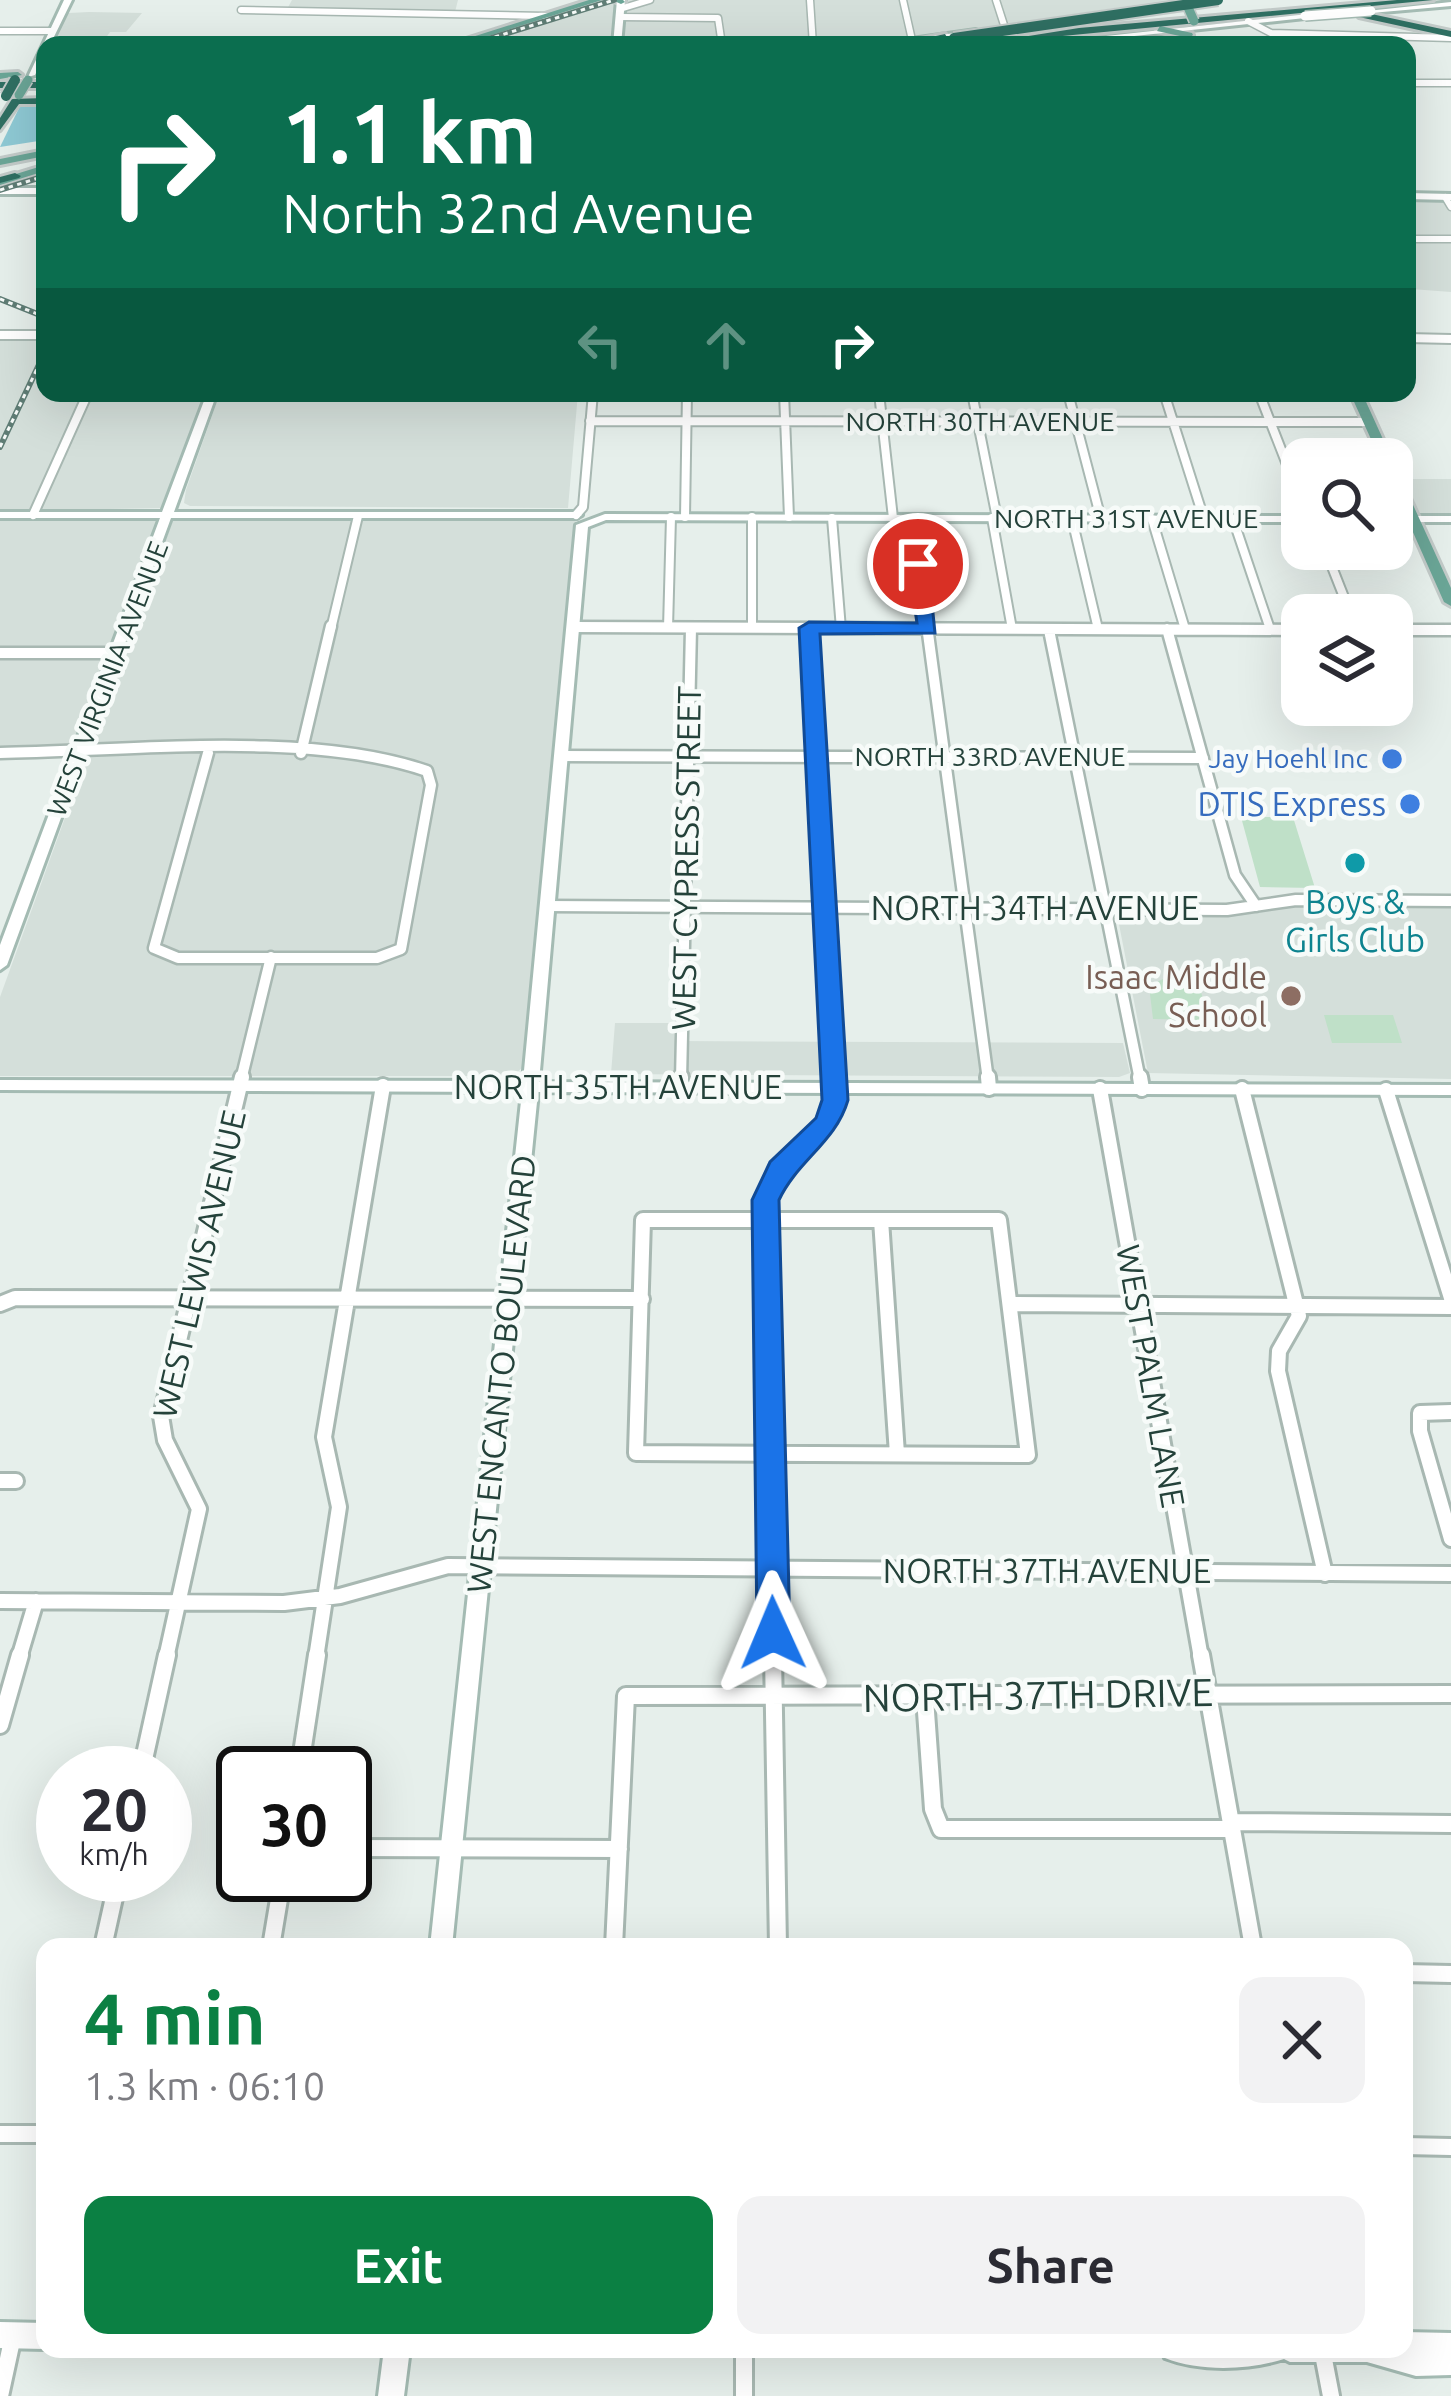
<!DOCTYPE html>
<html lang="en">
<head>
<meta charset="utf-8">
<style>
  body { margin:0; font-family:Ubuntu,sans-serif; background:#f2f2f3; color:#2b2b33; height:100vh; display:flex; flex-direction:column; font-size:45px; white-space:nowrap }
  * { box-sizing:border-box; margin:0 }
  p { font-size:39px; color:#7c7c81 }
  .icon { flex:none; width:66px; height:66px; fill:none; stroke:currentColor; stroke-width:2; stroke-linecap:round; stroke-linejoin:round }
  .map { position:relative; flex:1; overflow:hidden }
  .details { position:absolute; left:36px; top:1938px; width:1377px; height:420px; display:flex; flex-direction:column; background:#fff; border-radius:24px; box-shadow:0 12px 48px #0002 }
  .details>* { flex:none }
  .guide { position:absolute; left:36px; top:36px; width:1380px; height:366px; border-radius:24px; box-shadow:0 12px 48px #0002; background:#0b6e4f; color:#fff; overflow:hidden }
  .fabs { position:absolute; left:1281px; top:438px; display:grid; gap:24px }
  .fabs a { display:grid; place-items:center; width:132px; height:132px; border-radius:24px; background:#fff; box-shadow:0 12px 48px #0002; font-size:60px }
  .speed { position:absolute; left:36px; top:1746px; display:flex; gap:24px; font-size:60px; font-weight:700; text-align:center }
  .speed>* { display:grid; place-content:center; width:156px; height:156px; border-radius:50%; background:#fff; box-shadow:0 12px 48px #0002; line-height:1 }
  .speed small { font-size:30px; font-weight:400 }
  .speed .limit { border:6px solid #111; border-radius:18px; background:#fff; color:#111 }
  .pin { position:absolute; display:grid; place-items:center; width:102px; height:102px; color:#fff; margin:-51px; border:6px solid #fff; border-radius:50%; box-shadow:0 3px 12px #0007 }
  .me { position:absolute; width:132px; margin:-66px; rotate:359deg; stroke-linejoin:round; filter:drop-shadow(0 0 9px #0008) }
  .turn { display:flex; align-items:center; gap:42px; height:252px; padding:0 48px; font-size:54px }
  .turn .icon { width:156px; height:156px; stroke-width:2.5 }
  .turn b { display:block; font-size:84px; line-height:102px }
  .lanes { display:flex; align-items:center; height:114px; padding:0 48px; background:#0003; justify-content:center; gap:60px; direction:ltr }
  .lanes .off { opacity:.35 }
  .round { display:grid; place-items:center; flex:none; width:126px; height:126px; border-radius:24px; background:#f2f2f3 }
  .headline { display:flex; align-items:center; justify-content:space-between; height:204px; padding:0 48px }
  h1 { font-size:72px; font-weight:600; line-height:90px; color:#0b8043 }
  .action { display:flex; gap:24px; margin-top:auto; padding:24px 48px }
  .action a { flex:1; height:138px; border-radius:24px; background:#0b8043; color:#fff; font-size:48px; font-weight:600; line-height:138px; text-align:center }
  .action a+a { background:#f2f2f3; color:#2b2b33 }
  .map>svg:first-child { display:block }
  .built { fill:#d4dfda }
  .green { fill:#bfe0c8 }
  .water { fill:#8ec9d4 }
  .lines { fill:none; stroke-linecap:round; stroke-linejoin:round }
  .street-far4-casing { stroke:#a8b8b2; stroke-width:9 }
  .street-far3-casing { stroke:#a8b8b2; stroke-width:12 }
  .street-far2-casing { stroke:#a8b8b2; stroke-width:15 }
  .street-far1-casing { stroke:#a8b8b2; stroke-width:20 }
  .street-casing { stroke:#a8b8b2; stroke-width:22 }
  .secondary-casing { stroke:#a4bbb3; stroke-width:6 }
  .primary-casing { stroke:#c2cac8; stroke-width:6 }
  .highway-casing { stroke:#c2cac8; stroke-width:6 }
  .street-far4 { stroke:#fff; stroke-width:6 }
  .street-far3 { stroke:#fff; stroke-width:8 }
  .street-far2 { stroke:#fff; stroke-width:10 }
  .street-far1 { stroke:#fff; stroke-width:14 }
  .street { stroke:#fff; stroke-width:16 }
  .secondary { fill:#fff; fill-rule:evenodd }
  .primary { fill:#6aa596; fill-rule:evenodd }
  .highway { fill:#2f6f62; fill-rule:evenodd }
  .rail-casing { stroke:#5f7d75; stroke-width:6 }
  .rail { stroke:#f7fbf9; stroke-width:3; stroke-dasharray:4.5; stroke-linecap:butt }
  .secondary-bridge-casing { stroke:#a4bbb3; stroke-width:12; stroke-linecap:butt }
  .primary-bridge-casing { stroke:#c2cac8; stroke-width:12; stroke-linecap:butt }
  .highway-bridge-casing { stroke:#c2cac8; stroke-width:14; stroke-linecap:butt }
  .secondary-bridge { stroke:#fff; stroke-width:9 }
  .primary-bridge { stroke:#6aa596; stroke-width:9 }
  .highway-bridge { stroke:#2f6f62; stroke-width:10 }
  .route { fill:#1a73e8; stroke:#114b97; stroke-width:3 }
  .shop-dot { fill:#3f7fe0; stroke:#f7fbf9; stroke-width:4.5 }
  .culture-dot { fill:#0f9aa8; stroke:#f7fbf9; stroke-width:4.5 }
  .education-dot { fill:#8d6e63; stroke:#f7fbf9; stroke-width:4.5 }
  .labels { text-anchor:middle; stroke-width:9; stroke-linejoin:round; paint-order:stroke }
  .far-street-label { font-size:27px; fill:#24423a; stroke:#f7fbf9 }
  .far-shop-label { font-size:27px; fill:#366cbe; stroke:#f7fbf9; text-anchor:end }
  .shop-label { font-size:33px; fill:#366cbe; stroke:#f7fbf9; text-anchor:end }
  .street-label { font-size:33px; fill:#24423a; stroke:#f7fbf9 }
  .culture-label { font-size:33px; fill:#0d838f; stroke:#f7fbf9 }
  .education-label { font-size:33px; fill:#785e54; stroke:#f7fbf9; text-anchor:end }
  .near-street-label { font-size:39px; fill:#24423a; stroke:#f7fbf9 }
</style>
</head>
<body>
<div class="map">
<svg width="1451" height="2396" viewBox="0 0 1451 2396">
  <rect width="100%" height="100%" fill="#e6efeb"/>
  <path class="built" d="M292 0H458L455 12 286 11Z
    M621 0H1168L867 45H478Z
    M68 13 89 12 142 13 126 32H110L102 43 53 42Z
    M1407 199 1451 200V292L1411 289 1413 298 1407 299Z
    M0 337H45V393H206L164 508 0 511Z
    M220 393H578L568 508 190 506 184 503 186 490Z
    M1404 479H1451V516L1420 513Z
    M0 519 160 520 72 748H0Z
    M173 520 576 521 523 1067 513 1076H0V997Z
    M1294 905H1451V1079L1148 1073 1117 914Z
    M615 1023H674L675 1041 1123 1043 1130 1073 1119 1077 611 1074Z"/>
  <path class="green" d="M1241 817H1293L1315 888 1260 887Z
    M1163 979 1199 988 1207 1007 1203 1020 1153 1019 1149 986Z
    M1324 1015H1393L1402 1043H1332Z"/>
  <path class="water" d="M21 104H45V140L0 147Z"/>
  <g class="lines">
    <defs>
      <path id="street-far4" d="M810 0 813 45
        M903 0 912 40
        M996 0 1005 28
        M620 9 650 0
        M241 10 546 16
        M620 17 718 18 722 45
        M1248 21 1271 33 1451 38
        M0 31H51
        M1407 83H1451
        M1445 197 1451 207
        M1407 239H1451"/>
      <path id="street-far3" d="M0 335H45
        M1407 338 1451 339
        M784 393 789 517
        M879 393 893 518
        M972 393 997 518
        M1068 393 1101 519
        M1164 393 1204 519
        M1259 393 1302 503
        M590 421 1369 422
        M33 515 88 393
        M576 515 583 507 593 393
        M685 517 687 393
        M752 517V628
        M832 518 841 629
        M912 518 927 629
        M992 518 1012 629
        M1072 519 1098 629
        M1152 519 1185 629
        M1233 519 1270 629
        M1325 549 1351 615
        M573 627 1110 629
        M668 628 671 517
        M331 629 358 516"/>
      <path id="street-far2" d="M927 626 988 1080
        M573 627 1302 630
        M809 628 834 1080
        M1167 629 1235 875 1256 906
        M1049 630 1140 1080
        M1392 630H1451
        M0 653H118
        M0 753C126 751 309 730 427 771L431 785 401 949 377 958H178L154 948 208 753
        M301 753 331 626
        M560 756 1203 758
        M546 906 1227 910 1296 900 1451 901
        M241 1080 271 957
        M681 1080 691 628"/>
      <path id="street-far1" d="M988 1077 989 1088
        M1140 1077 1142 1089
        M681 1087V1077
        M1100 1089 1201 1658
        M1242 1089 1299 1316 1279 1351 1278 1371 1325 1574
        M1386 1090 1451 1298
        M643 1220H999L1028 1455 636 1453Z
        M881 1220 897 1454
        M0 1304 15 1298 642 1299
        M1010 1304 1451 1307
        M1451 1412 1420 1413V1431L1451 1539
        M0 1481H16
        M0 1601 284 1603 340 1596 448 1566 1451 1574
        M19 1658 36 1601
        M166 1658 199 1509 165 1440 161 1416 242 1077
        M316 1658 339 1507 324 1437 383 1086
        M773 1658 766 1200C788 1154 837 1133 834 1077"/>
      <path id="street" d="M773 1655 778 1947
        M1201 1655 1253 1947
        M925 1698 933 1809 941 1829H1232
        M0 1725 20 1655
        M141 1773 167 1655
        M299 1773 317 1655
        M1231 1822 1451 1824
        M345 1848 619 1849
        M103 1947 119 1875
        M271 1947 283 1875
        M614 1947 626 1696 1451 1694
        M1404 1973 1451 1974
        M0 2134H45
        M1404 2146 1451 2147
        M744 2349V2396
        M1322 2349 1331 2396
        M0 2396 13 2336"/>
      <path id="secondary" d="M64 0H72L50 45H45V55L35 75 28 77Z
        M617 0H625L621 45H613Z
        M1451 2V6L1371 13 1367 11Z
        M1308 14 1305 18 1049 45H1023Z
        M976 30 973 34 891 45H869Z
        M0 188H45V194H0Z
        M1407 193 1451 194V200L1407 199Z
        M207 393H217L174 512H576L582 515 576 518H171L7 965 0 970V945L160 518H0V512H162Z
        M605 514 1302 516V522L606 520 588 527 539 1082 1451 1085V1095L538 1092 452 1947H430L522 1092 0 1090V1080L523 1081 576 525Z
        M1392 516H1451V522H1392Z
        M0 2322 45 2323V2349L0 2348Z
        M1404 2332 1451 2333V2375L1416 2376 1367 2362H1290L1284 2359C1249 2370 1200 2372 1165 2358L1161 2349H1404Z
        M384 2349H410L404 2396H378Z"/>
      <path id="primary" d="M589 0H602L460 45H447Z
        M612 0H623L625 2 621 4Z
        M1160 26 1192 33 1193 35 1189 38 1157 31Z
        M0 73 18 72 22 75 0 79Z
        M45 150V156L0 165V159Z
        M45 165V171L0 185V179Z
        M1350 393H1362L1392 459H1380Z
        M1392 468 1398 472 1451 588V606L1444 602 1392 485Z"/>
      <path id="highway" d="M1397 0H1433L971 45 1079 28Z
        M1362 12 1451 31V37L1359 17Z
        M945 34 948 39 936 41 975 36 980 39 953 45H893Z
        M0 82H45V88H0Z
        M45 98V104H19L0 130V118L12 99Z
        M15 173 21 176 19 178 0 183V177Z"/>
    </defs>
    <use href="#street-far4" class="street-far4-casing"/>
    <use href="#street-far3" class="street-far3-casing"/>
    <use href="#street-far2" class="street-far2-casing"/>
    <use href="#street-far1" class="street-far1-casing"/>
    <use href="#street" class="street-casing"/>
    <use href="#secondary" class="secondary-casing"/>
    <use href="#primary" class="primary-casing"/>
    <use href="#highway" class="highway-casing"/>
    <use href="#street-far4" class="street-far4"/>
    <use href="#street-far3" class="street-far3"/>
    <use href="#street-far2" class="street-far2"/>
    <use href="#street-far1" class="street-far1"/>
    <use href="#street" class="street"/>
    <use href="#secondary" class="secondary"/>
    <use href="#primary" class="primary"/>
    <use href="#highway" class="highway"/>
    <defs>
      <path id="rail" d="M469 45 614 0
        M0 190 45 176
        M0 299 45 317
        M0 447 45 352"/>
    </defs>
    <use href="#rail" class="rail-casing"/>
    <use href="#rail" class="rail"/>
    <defs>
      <path id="secondary-bridge" d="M1305 16 1371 11"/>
      <path id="primary-bridge" d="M1187 5 1194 21
        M19 95 28 80"/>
      <path id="highway-bridge" d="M954 38 1218 0
        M6 96 15 80"/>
    </defs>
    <use href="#secondary-bridge" class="secondary-bridge-casing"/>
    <use href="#primary-bridge" class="primary-bridge-casing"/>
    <use href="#highway-bridge" class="highway-bridge-casing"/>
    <use href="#secondary-bridge" class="secondary-bridge"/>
    <use href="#primary-bridge" class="primary-bridge"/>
    <use href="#highway-bridge" class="highway-bridge"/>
  </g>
  <path class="route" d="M918 558 928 564 935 633 820 634 848 1100C836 1142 797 1161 779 1200L790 1633 785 1643H762L757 1633 752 1200 770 1162 816 1118 822 1100 799 628 809 622 917 623 908 564Z"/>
  <g class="shop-dot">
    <circle cx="1392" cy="759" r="12"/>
    <circle cx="1410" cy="804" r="12"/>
  </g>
  <circle class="culture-dot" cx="1355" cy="863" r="12"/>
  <circle class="education-dot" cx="1291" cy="996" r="12"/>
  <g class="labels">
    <g class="far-street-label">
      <text x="980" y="431">NORTH 30TH AVENUE</text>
      <text x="1126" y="528">NORTH 31ST AVENUE</text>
      <text transform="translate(108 679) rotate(-69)" y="9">WEST VIRGINIA AVENUE</text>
      <text x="990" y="766">NORTH 33RD AVENUE</text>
    </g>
    <g class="far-shop-label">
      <text x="1368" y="768">Jay Hoehl Inc</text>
    </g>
    <g class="shop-label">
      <text x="1386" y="816">DTIS Express</text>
    </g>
    <g class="street-label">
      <text transform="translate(686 858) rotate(-89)" y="12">WEST CYPRESS STREET</text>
      <text x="1035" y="920">NORTH 34TH AVENUE</text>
      <text x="618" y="1099">NORTH 35TH AVENUE</text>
      <text transform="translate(199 1264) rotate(-77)" y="12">WEST LEWIS AVENUE</text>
      <text transform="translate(501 1374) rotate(-84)" y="12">WEST ENCANTO BOULEVARD</text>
      <text transform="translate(1151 1376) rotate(80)" y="12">WEST PALM LANE</text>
      <text x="1047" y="1583">NORTH 37TH AVENUE</text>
    </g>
    <g class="culture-label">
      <text x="1355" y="914">Boys &amp;<tspan x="1355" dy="38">Girls Club</tspan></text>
    </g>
    <g class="education-label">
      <text x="1267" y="989">Isaac Middle<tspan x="1267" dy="38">School</tspan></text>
    </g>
    <g class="near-street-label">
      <text transform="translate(1038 1695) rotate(-1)" y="14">NORTH 37TH DRIVE</text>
    </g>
  </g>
</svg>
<div class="fabs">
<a><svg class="icon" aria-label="search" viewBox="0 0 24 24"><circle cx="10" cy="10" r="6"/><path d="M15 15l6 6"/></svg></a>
<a><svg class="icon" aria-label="layers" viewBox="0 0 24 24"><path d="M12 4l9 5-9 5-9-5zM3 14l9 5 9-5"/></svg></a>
</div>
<div class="speed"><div>20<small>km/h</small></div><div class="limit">30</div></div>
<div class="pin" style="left:918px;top:564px;background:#d93025"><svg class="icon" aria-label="arrive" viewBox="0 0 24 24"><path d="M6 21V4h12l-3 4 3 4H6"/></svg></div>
<svg class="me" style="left:773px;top:1633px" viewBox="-20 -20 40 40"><path d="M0-17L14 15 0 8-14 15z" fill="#1a73e8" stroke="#fff" stroke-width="4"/></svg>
<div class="guide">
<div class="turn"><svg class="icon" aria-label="right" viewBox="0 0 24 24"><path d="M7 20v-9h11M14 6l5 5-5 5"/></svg><div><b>1.1 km</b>North 32nd Avenue</div></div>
<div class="lanes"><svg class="icon off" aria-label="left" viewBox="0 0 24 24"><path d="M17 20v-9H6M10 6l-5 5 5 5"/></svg><svg class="icon off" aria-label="ahead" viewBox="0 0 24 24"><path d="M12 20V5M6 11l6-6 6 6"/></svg><svg class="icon" aria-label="right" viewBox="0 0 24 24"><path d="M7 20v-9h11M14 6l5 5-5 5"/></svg></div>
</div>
<section class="details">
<div class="headline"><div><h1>4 min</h1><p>1.3 km · 06:10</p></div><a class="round"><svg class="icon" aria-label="close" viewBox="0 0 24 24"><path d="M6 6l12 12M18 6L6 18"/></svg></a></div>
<div class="action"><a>Exit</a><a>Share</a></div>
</section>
</div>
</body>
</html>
